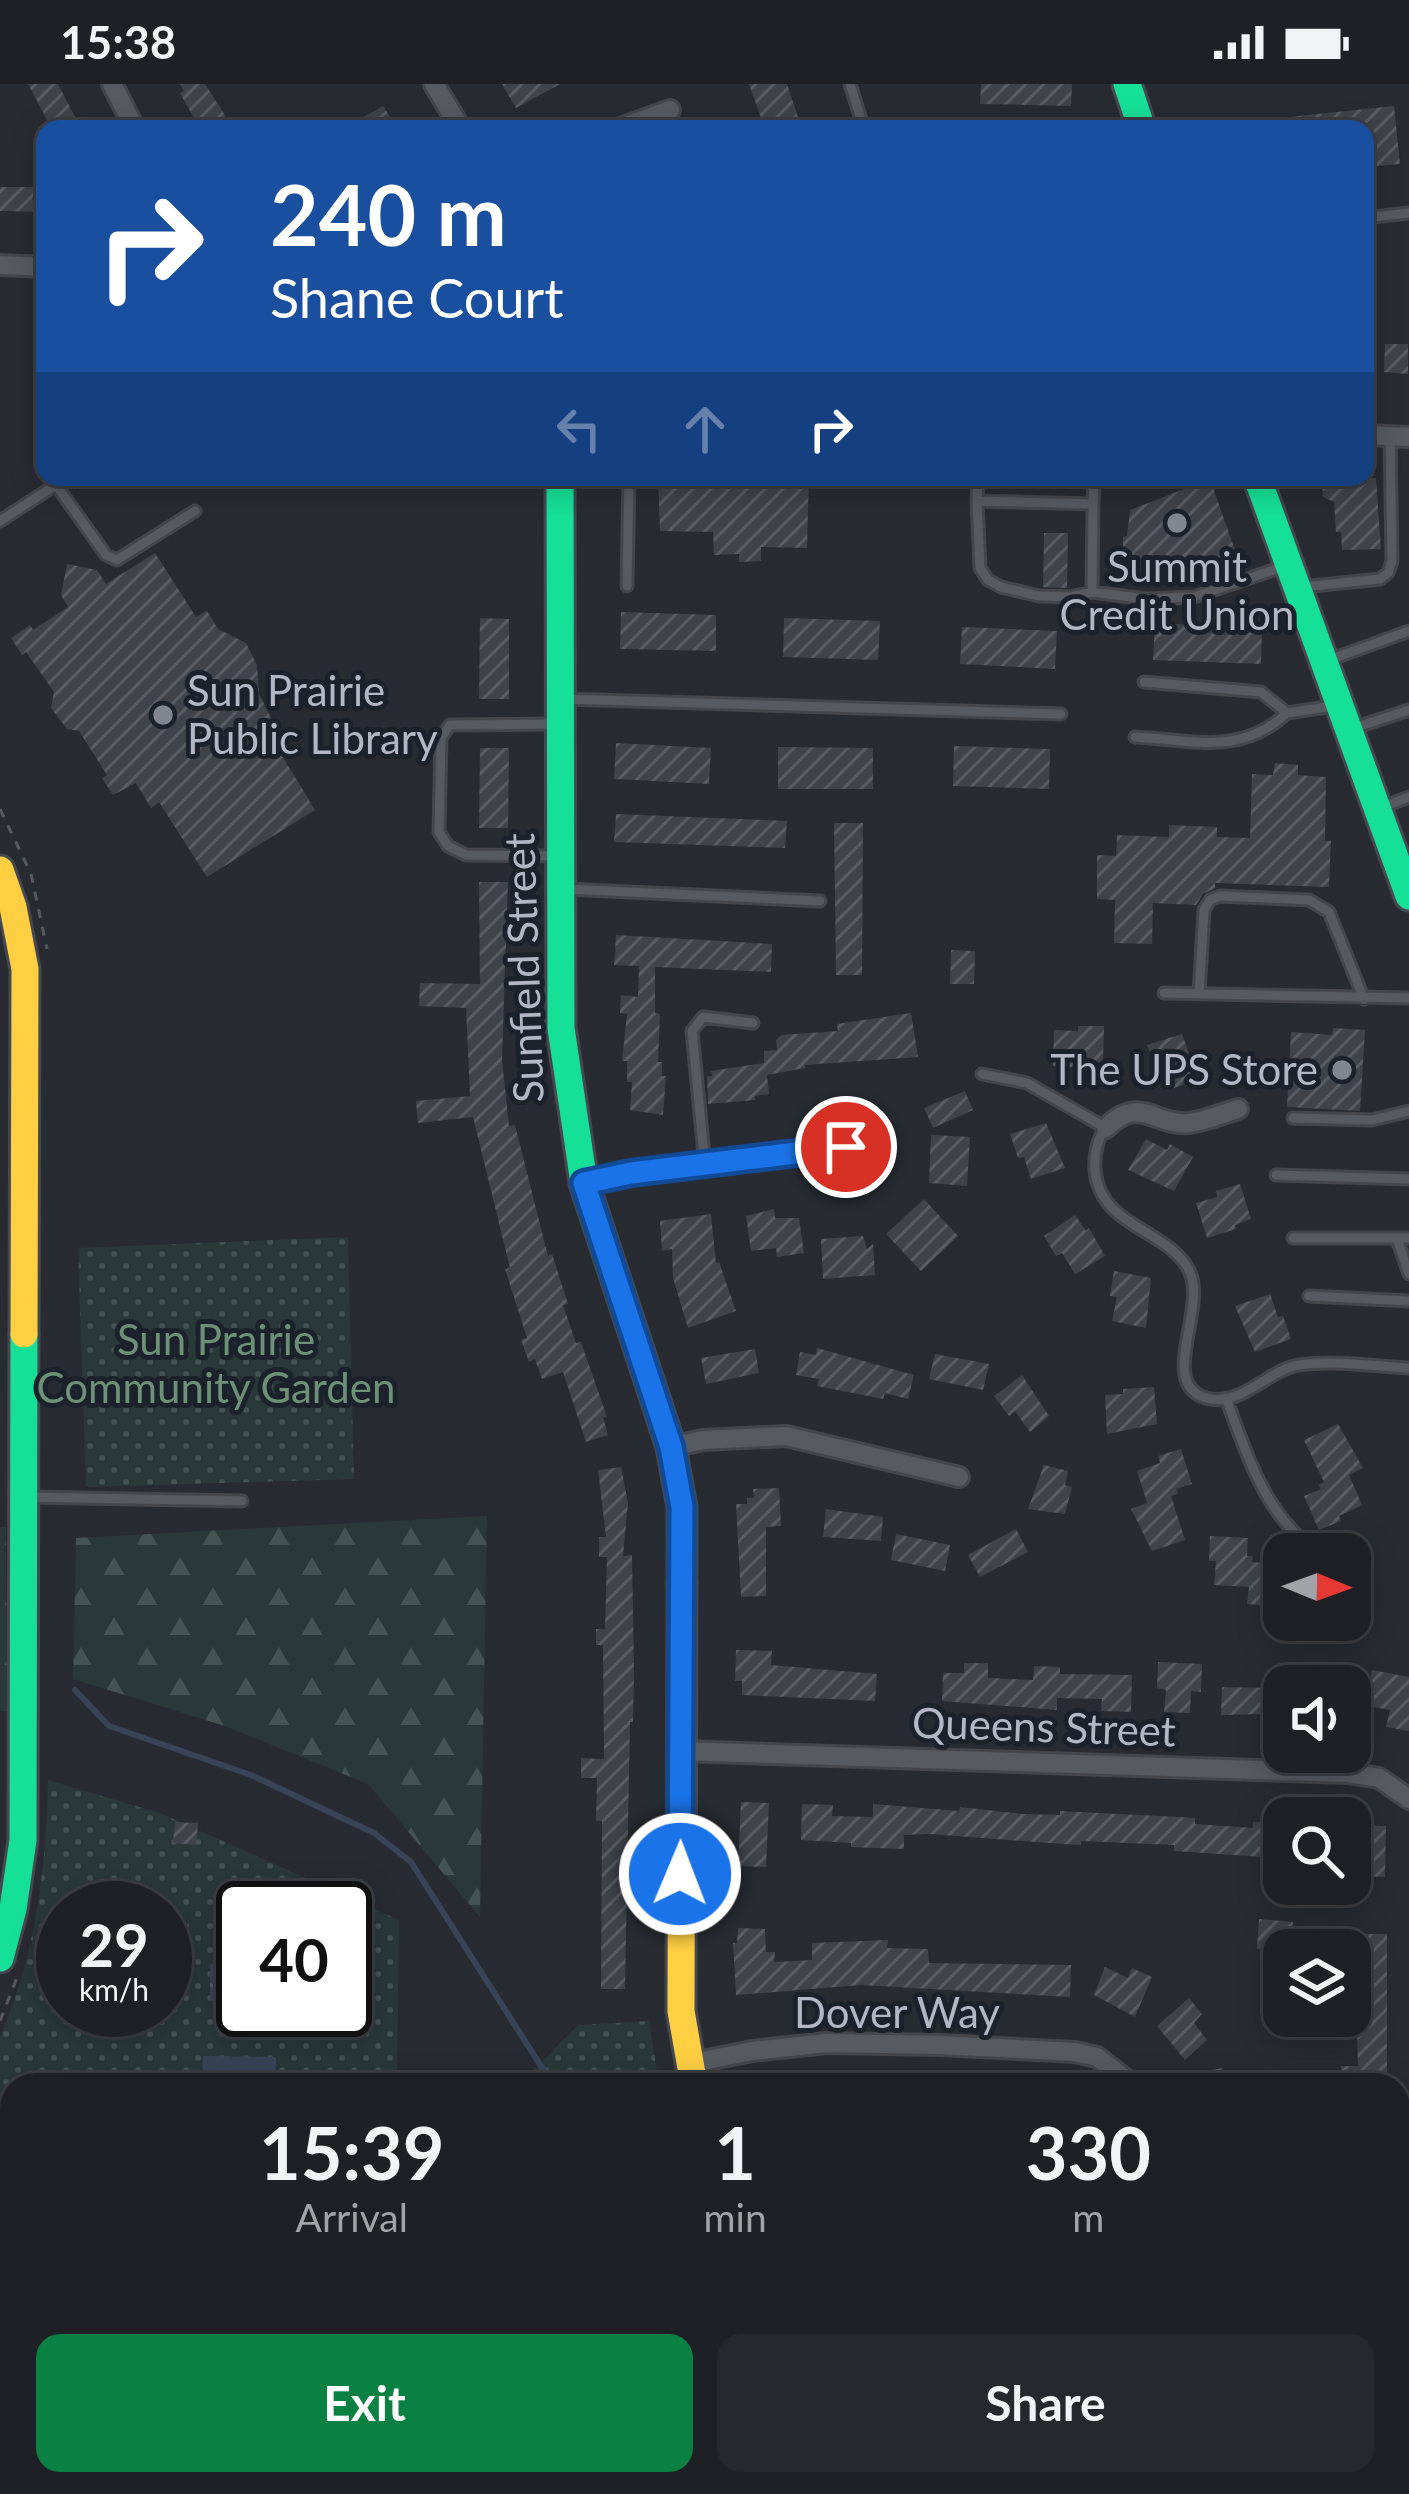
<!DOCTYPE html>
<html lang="en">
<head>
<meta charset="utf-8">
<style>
  body { margin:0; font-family:Lato,sans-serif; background:#26282e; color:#f1f3f6; height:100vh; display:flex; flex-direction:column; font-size:45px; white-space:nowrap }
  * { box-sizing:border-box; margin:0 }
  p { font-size:39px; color:#a1a3a7 }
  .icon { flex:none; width:66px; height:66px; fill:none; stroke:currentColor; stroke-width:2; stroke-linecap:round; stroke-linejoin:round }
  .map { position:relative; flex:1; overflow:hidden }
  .side { position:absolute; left:0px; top:1989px; width:1410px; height:423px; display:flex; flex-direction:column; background:#1e2026; border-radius:36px 36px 0 0; box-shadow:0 6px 30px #0003,0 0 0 3px #3c3e43 }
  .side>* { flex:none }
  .hud { position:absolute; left:36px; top:36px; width:1338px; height:366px; border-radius:24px; box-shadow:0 6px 30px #0003,0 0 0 3px #3c3e43; background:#1a4fa0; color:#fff; overflow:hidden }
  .needle { width:78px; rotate:91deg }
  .tools { position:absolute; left:1263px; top:1449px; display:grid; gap:24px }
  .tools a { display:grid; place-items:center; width:108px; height:108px; border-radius:24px; background:#1e2026; box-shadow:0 6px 30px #0003,0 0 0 3px #3c3e43; font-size:60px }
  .speed { position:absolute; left:36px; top:1797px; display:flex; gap:24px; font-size:60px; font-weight:700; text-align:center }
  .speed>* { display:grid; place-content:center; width:156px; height:156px; border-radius:50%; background:#1e2026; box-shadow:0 6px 30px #0003,0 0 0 3px #3c3e43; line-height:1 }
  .speed small { font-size:30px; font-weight:400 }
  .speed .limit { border:6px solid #111; border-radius:18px; background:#fff; color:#111 }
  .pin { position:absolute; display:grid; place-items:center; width:102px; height:102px; color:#fff; margin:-51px; border:6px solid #fff; border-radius:50%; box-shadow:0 3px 12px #0007 }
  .me { position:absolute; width:132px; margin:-66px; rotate:1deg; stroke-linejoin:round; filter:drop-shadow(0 0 9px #0008) }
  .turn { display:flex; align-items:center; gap:42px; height:252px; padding:0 36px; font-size:54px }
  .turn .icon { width:156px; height:156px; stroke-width:2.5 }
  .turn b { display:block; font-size:84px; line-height:102px }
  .lanes { display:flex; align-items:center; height:114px; padding:0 36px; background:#0003; justify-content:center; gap:60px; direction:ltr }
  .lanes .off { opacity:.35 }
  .eta { display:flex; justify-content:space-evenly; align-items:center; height:204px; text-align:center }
  .eta b { font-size:72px; font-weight:700; line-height:84px }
  .button { display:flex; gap:24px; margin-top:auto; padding:24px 36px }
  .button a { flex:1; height:138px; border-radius:24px; background:#0b8043; color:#fff; font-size:48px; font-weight:700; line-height:138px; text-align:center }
  .button a+a { background:#26282e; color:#f1f3f6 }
  .status { display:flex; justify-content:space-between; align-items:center; height:84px; padding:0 60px; background:#1e2026; direction:ltr }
  .status svg { height:33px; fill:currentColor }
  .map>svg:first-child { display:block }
  .forest { fill:url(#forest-firs) }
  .park { fill:url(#park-dots); fill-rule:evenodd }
  .water { fill:url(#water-waves) }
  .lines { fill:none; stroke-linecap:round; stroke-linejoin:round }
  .stream { stroke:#394459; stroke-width:6 }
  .building { fill:url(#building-hatch) }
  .lane-casing { stroke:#44464c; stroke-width:15 }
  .street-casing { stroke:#44464c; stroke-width:24 }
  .fast-casing { stroke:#45484f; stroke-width:33 }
  .slow-casing { stroke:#45484f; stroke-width:33 }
  .path { stroke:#56595e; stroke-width:3; stroke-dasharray:9 9; stroke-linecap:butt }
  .lane { stroke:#575a61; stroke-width:9 }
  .street { stroke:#575a61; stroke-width:18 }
  .fast { stroke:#16e098; stroke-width:27 }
  .slow { stroke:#ffcf43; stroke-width:27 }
  .route-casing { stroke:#114b97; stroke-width:30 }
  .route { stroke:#1a73e8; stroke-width:21 }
  .poi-dot { fill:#828690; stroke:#1c222c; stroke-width:4.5 }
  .labels { text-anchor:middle; stroke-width:10; stroke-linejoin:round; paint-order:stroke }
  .poi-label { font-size:42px; fill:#b2b7c3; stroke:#1c222c }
  .street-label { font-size:42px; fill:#b2b7c3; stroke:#1c222c }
  .park-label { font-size:42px; fill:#6c9177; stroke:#1c222c }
</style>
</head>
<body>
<div class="status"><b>15:38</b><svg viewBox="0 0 49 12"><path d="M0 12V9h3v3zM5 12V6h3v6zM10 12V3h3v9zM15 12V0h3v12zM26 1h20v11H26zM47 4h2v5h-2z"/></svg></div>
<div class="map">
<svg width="1409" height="2410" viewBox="0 0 1409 2410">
  <defs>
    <pattern id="forest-firs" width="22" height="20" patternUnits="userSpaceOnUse" patternTransform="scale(3)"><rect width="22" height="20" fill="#2a383a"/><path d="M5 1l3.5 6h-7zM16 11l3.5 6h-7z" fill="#465355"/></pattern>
    <pattern id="park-dots" width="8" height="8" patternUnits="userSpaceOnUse" patternTransform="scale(3)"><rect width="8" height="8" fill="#2a383a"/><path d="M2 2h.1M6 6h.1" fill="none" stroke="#465355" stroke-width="1.8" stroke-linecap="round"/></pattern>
    <pattern id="water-waves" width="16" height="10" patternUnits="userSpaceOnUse" patternTransform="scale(3)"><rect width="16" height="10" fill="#394459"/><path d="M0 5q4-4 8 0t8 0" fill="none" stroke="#535d6f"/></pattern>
    <pattern id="building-hatch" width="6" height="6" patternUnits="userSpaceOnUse" patternTransform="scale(3)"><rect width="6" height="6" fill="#404349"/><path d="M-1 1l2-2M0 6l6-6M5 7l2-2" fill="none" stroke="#595c62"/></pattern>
  </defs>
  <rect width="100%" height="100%" fill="#282b32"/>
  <path class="forest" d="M487 1432 480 1833 368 1700 225 1642 73 1595 76 1454Z
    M0 1443H6L7 1627H0Z"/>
  <path class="park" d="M348 1153 354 1395 86 1403 78 1164Z
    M48 1696 160 1729 399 1836 397 2001H12V2400H391V2410H0V1953C36 1869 46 1786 48 1696ZM63 1824H165V1926H63ZM243 1824H345V1926H243Z
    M649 1937 659 2001H519L578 1941Z"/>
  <path class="water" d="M210 1880H243V1917H210Z
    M203 1972 276 1973V2001H202Z"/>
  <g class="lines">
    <path class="stream" d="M75 1606 109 1642 251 1691 374 1749 411 1778 553 2001"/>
  </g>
  <path class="building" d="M28 0H58L75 33 52 45Z
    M180 0H205L234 45H200L180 9 184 7Z
    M502 0H560L516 24Z
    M749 0H787L802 45H765Z
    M981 0H1072L1071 22 980 20Z
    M383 22 398 45H343Z
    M1394 22 1400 80 1365 83V45H1280L1279 34Z
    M0 103H45V128L0 127Z
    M1385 260H1408V290L1384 288Z
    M658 393H809L807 464 761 463V477L739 478V470L714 471 713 448 660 447Z
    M1376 394 1381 465 1342 466 1341 448H1336L1334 418 1323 413 1322 396Z
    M1210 395 1236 469 1157 498 1134 497 1133 477H1123V453L1127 452 1130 426Z
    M1044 449H1068L1067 504 1043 503Z
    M155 469 196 533 207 527 218 545 246 559 257 581 259 610 273 638 265 644 315 726 207 793 159 718 151 724 136 699 113 711 102 694 107 691 79 647 67 645 51 624 54 608 26 568 22 571 11 554 30 541 33 546 68 523 61 511 67 480 97 486 106 500Z
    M621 528 716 531V567L620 565Z
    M480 534 509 535V615H479Z
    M784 534 880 537 878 576 783 573Z
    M1155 539 1262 544 1261 580 1153 576Z
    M962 543 1057 547 1055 585 960 580Z
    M616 659 711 664 709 700 614 695Z
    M954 662 1050 665 1049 705 953 702Z
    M778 663 873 664V705H778Z
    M480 664H509L508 744H479Z
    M1275 679 1298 681V691L1326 693 1325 757H1331L1329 803 1215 799V804L1203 810 1196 821 1153 819 1152 860 1114 859 1115 816 1097 815V771L1116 772 1117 751 1169 753V741L1217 743V753L1250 754 1252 690 1273 691Z
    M616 730 787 737 785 764 614 758Z
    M834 739H863L862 891H836Z
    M479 798H508L502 976 509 1042 515 1041 548 1172 552 1170 568 1220 563 1221 576 1259 581 1258 607 1333 603 1334 608 1351 586 1358 563 1288 542 1295 535 1275 529 1278 521 1256 527 1254 505 1185 510 1184 473 1033 418 1039 416 1017 470 1012 466 924 419 922 420 899 480 900Z
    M616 851 772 860 771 888 655 883V929L660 930 658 978H662V992H666L663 1031 630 1026 632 998H627V977H622L627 930 620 929 621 911 638 913 639 882 614 881Z
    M951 866 975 867 974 900H950Z
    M911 929 918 973 805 981V984L767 991 769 1010 755 1012V1016L708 1020 707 992H712L711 987 764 979V967L777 966 776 956 781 951 838 947 837 940Z
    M1078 942H1104L1103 980 1085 979V984L1053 982 1054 946 1078 947Z
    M1333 944 1365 946 1360 1027 1287 1023 1291 948 1332 951Z
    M1182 950 1190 972 1196 971 1203 994 1166 1007 1147 961Z
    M965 1007 973 1026 933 1044 924 1024Z
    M1046 1039 1065 1084 1031 1095 1024 1073 1018 1074 1010 1050Z
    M931 1051 970 1053 967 1102 929 1099Z
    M1146 1055 1167 1066 1170 1060 1193 1073 1174 1107 1128 1086Z
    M1240 1100 1251 1135 1235 1141 1236 1145 1207 1154 1196 1119 1217 1113 1216 1107Z
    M924 1115 958 1152 921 1187 886 1150Z
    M774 1125 775 1134H799L804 1169 777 1173 776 1164 751 1167 746 1132Z
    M711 1130 716 1179 719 1178 736 1227 688 1244 673 1194 672 1165 662 1167 660 1137Z
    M1075 1131 1086 1147 1089 1144 1105 1172 1075 1190 1062 1169 1056 1172 1044 1152Z
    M863 1152 867 1165 873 1160 875 1191 823 1195 821 1155Z
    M1114 1187 1151 1194 1146 1244 1112 1237 1117 1213 1110 1212Z
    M1270 1210 1278 1233 1283 1232 1291 1255 1255 1268 1235 1222Z
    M817 1264 914 1291 908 1315 885 1309 883 1315 817 1302 819 1295 796 1291 800 1268 816 1271Z
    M755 1265 759 1289 706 1300 701 1274Z
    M935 1270 989 1280 983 1306 929 1295Z
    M1022 1291 1049 1332 1030 1348 1015 1327 1009 1332 994 1312Z
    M1154 1303 1157 1340 1107 1350 1105 1311 1123 1310V1305Z
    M1338 1340 1363 1384 1349 1391 1362 1421 1339 1432 1341 1437 1319 1446 1304 1412 1321 1405 1319 1401 1324 1398 1304 1356Z
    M1181 1365 1192 1400 1176 1405 1178 1410 1171 1412 1185 1456 1152 1467 1131 1425 1147 1419 1137 1387 1160 1379 1158 1372Z
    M1044 1381 1068 1387 1065 1401 1072 1403 1065 1430 1028 1425Z
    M621 1383 628 1419 623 1472 632 1471 634 1586 633 1638H630L625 1905H601L602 1737H596L597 1694H581V1674L604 1675 603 1561H596V1545H605L607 1473H599V1453H606L598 1386Z
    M779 1404 781 1442 766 1443V1512L741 1513 736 1420H747V1414H754L753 1405Z
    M826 1425 883 1433 881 1457 823 1453Z
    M1016 1445 1028 1468 980 1493 968 1471Z
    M896 1450 950 1461 945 1487 891 1476Z
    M1210 1452 1248 1454 1247 1472H1253L1252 1478 1284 1480V1517L1271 1516V1522L1247 1520 1249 1503 1214 1501 1216 1477H1209Z
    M736 1566 772 1567 771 1581 877 1590 875 1617 742 1611V1597H735Z
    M1158 1578 1202 1580 1201 1608 1191 1607 1190 1629 1164 1628 1166 1606 1157 1604Z
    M964 1579H988V1594L1033 1596 1034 1582 1060 1583V1590L1132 1591 1131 1628 1101 1627 1102 1615 1057 1614V1626L942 1617 943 1589H964Z
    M1372 1586 1409 1593V1647L1386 1643 1390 1626 1350 1619V1605H1369Z
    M1222 1603 1279 1604 1278 1630 1221 1631Z
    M741 1718 769 1719 766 1783 738 1782Z
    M802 1720 833 1721 832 1732 873 1733V1720L959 1727 960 1723 1022 1730 1060 1731V1727L1179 1733 1195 1734V1740L1253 1744V1738L1284 1739V1770L1264 1769V1773L1174 1767V1761L1081 1757V1761L1062 1760 930 1750 904 1751V1765L851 1763V1759L801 1756Z
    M175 1738 198 1739 196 1761 173 1759Z
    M1358 1741 1386 1742 1385 1793 1358 1792Z
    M1259 1835 1293 1838 1291 1866 1257 1865Z
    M738 1844 765 1845 766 1868H775L774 1878 812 1876V1859L888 1856 887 1864 928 1865 929 1879 1071 1881 1070 1913 861 1901 736 1911 733 1859H737Z
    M1354 1850H1387V2001H1341V1982H1358Z
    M1105 1883 1128 1894 1132 1884 1152 1893 1135 1933 1094 1911Z
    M1189 1914 1202 1930 1194 1939 1207 1956 1185 1976 1157 1942Z
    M1223 1984 1226 2001H1174V1993Z"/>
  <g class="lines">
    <defs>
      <path id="lane" d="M850 0 864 45
        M1365 134 1409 129
        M978 393 977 417 1093 420 1094 393
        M56 401 106 471 117 476 195 427
        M977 417 980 484 988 496 1001 503 1039 512 1071 513 1092 508 1146 515 1194 513 1288 481
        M0 437 68 393
        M627 502 629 393
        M1302 503 1380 495 1388 489 1392 477 1390 352
        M1092 508 1093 420
        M1329 576 1409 547
        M1144 598 1261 608 1287 629 1334 622
        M564 615 1061 630
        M553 640 450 641 441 654 439 748 448 762 466 771 559 772
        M1354 644 1409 626
        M1135 653C1194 656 1241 672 1287 629
        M1383 723 1409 713
        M565 805 820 817
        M1164 909 1409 914
        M1199 910 1204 826 1210 816 1220 812 1309 816 1329 828 1364 915
        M982 990 1027 999 1106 1044C1097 1054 1094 1072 1095 1086 1100 1141 1159 1143 1186 1181 1213 1218 1155 1299 1206 1314 1241 1324 1267 1286 1299 1281 1334 1276 1374 1282 1409 1284
        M1293 1034 1372 1036 1409 1027
        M705 1081 692 947 703 933 753 939
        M1276 1091 1409 1095
        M1293 1154H1409
        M1397 1155 1409 1190
        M1309 1212 1409 1217
        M1226 1314C1247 1371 1267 1438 1322 1470
        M25 1413 242 1417
        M0 2296H12
        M336 2410 337 2400"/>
      <path id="street" d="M112 0 135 45
        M434 0 461 45
        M618 45 670 26
        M0 181 45 183
        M1365 351 1409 353
        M1106 1044C1139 1010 1155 1042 1189 1039 1205 1037 1222 1030 1238 1025
        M584 1099 631 1089 846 1063
        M671 1363 703 1356 786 1352 959 1393
        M682 1667 1348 1689 1379 1694 1409 1715
        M688 1980 752 1967 827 1959 940 1961 1075 1968 1097 1973 1133 2001
        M598 2400 632 2410
        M853 2410V2400
        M1143 2410 1144 2400
        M1404 2410 1409 2404"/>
      <path id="fast" d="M1127 0 1142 45
        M560 393 561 944 584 1099 671 1363 682 1423V1499
        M1257 393 1409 812
        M0 1874 13 1825 23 1756 24 1250"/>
      <path id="slow" d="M0 786 13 823 25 885 24 1250
        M682 1499 681 1927 694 2001"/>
    </defs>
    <use href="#lane" class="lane-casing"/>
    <use href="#street" class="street-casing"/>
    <use href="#fast" class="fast-casing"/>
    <use href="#slow" class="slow-casing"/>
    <path class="path" d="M0 725 31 790 47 865
      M0 1937 18 1891"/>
    <use href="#lane" class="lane"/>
    <use href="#street" class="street"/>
    <use href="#fast" class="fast"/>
    <use href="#slow" class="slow"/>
  </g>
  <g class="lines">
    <defs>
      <path id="route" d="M680 1790 682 1423 671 1363 584 1099 631 1089 846 1063"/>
    </defs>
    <use href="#route" class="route-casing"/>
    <use href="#route" class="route"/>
  </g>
  <g class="poi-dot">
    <circle cx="1177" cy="439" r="12"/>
    <circle cx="163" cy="631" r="12"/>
    <circle cx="1342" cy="986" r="12"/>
  </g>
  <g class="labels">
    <g class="poi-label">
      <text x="1177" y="498">Summit<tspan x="1177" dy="48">Credit Union</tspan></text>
      <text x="187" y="622" text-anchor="start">Sun Prairie<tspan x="187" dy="48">Public Library</tspan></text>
      <text x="1318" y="1001" text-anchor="end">The UPS Store</text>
    </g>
    <g class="street-label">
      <text transform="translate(524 884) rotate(-92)" y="15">Sunfield Street</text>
      <text transform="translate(1044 1643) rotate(2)" y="15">Queens Street</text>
      <text x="897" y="1944">Dover Way</text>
    </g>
    <g class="park-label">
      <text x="216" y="1271">Sun Prairie<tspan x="216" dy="48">Community Garden</tspan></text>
    </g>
  </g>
</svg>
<div class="tools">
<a><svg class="needle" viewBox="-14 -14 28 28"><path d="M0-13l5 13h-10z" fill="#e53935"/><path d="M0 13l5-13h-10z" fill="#a1a3a7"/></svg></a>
<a><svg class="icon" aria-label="sound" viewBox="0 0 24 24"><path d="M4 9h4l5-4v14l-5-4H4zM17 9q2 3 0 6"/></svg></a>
<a><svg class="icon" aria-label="search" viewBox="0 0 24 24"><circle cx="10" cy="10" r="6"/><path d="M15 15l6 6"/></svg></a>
<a><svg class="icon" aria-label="layers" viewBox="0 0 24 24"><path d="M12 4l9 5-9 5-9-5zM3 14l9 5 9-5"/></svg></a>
</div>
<div class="speed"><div>29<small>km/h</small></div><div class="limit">40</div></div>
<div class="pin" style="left:846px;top:1063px;background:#d93025"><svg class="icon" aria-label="arrive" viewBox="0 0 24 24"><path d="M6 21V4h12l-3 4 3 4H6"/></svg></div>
<svg class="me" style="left:680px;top:1790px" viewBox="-20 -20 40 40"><circle r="17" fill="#1a73e8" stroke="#fff" stroke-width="3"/><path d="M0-11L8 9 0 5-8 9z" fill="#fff"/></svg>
<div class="hud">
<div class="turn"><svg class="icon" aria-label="right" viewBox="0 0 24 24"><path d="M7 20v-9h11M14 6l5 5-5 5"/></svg><div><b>240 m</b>Shane Court</div></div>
<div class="lanes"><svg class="icon off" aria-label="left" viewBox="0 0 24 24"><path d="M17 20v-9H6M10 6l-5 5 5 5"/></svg><svg class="icon off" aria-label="ahead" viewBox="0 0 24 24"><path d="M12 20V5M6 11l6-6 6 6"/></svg><svg class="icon" aria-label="right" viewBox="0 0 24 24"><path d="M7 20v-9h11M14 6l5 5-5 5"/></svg></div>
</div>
<section class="side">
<div class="eta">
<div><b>15:39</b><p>Arrival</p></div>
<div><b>1</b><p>min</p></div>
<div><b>330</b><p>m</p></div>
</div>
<div class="button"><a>Exit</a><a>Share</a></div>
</section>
</div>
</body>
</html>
